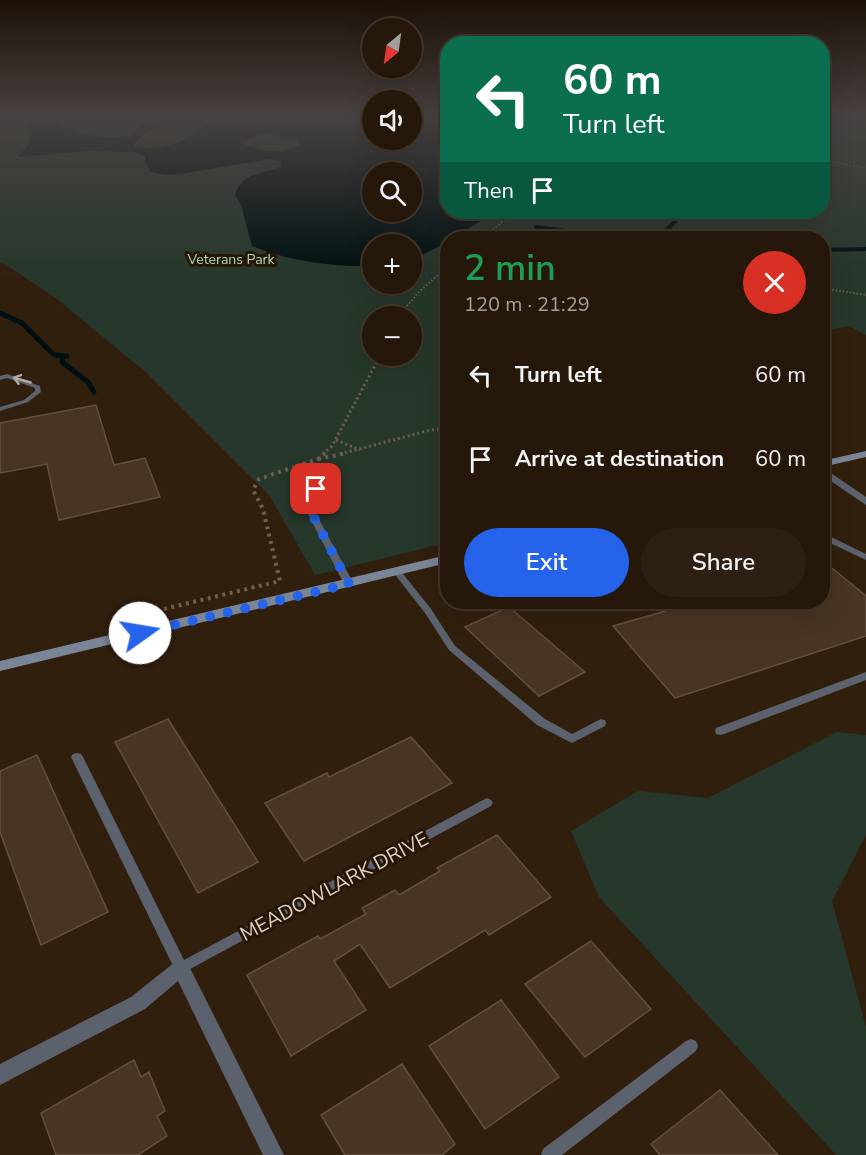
<!DOCTYPE html>
<html lang="en">
<head>
<meta charset="utf-8">
<style>
  body { margin:0; font-family:"Nunito Sans",sans-serif; background:#2d2013; color:#f1f3f6; height:100vh; display:flex; flex-direction:column; font-size:22px; white-space:nowrap }
  * { box-sizing:border-box; margin:0 }
  p { font-size:20px; color:#a39f9c }
  .icon { flex:none; width:33px; height:33px; fill:none; stroke:currentColor; stroke-width:2; stroke-linecap:round; stroke-linejoin:round }
  .map { position:relative; flex:1; overflow:hidden }
  .sheet { position:absolute; left:440px; top:231px; width:390px; height:378px; display:flex; flex-direction:column; background:#25170a; border-radius:24px; box-shadow:0 6px 24px #0002,0 0 0 2px #42362b }
  .sheet>* { flex:none }
  .top-card { position:absolute; left:440px; top:36px; width:390px; height:183px; border-radius:24px; box-shadow:0 6px 24px #0002,0 0 0 2px #42362b; background:#0b6e4f; color:#fff; overflow:hidden }
  .needle { width:39px; rotate:209deg }
  .buttons { position:absolute; left:362px; top:18px; display:grid; gap:12px }
  .buttons a { display:grid; place-items:center; width:60px; height:60px; border-radius:50%; background:#25170a; box-shadow:0 6px 24px #0002,0 0 0 2px #42362b; font-size:30px }
  .pin { position:absolute; display:grid; place-items:center; width:51px; height:51px; color:#fff; margin:-26px; border-radius:12px; box-shadow:0 3px 9px #0006 }
  .me { position:absolute; width:66px; margin:-33px; rotate:77deg; stroke-linejoin:round; filter:drop-shadow(0 0 4px #0008) }
  .turn { display:flex; align-items:center; gap:21px; height:126px; padding:0 24px; font-size:27px }
  .turn .icon { width:78px; height:78px; stroke-width:2.5 }
  .turn b { display:block; font-size:42px; line-height:51px }
  .then { display:flex; align-items:center; height:57px; padding:0 24px; background:#0003; gap:12px; font-size:22px }
  .round { display:grid; place-items:center; flex:none; width:63px; height:63px; border-radius:32px; background:#2d2013 }
  .overview { display:flex; align-items:center; justify-content:space-between; height:102px; padding:0 24px }
  h1 { font-size:36px; font-weight:600; line-height:45px; color:#1e9e55 }
  .action { display:flex; gap:12px; margin-top:auto; padding:12px 24px }
  .action a { flex:1; height:69px; border-radius:36px; background:#2563eb; color:#fff; font-size:24px; font-weight:600; line-height:69px; text-align:center }
  .action a+a { background:#2d2013; color:#f1f3f6 }
  ul { padding:0; list-style:none }
  li { display:flex; align-items:center; gap:18px; height:84px; padding:0 24px }
  li div { flex:1 }
  li b { display:block; font-size:22px }
  li em { font-style:normal }
  .map>svg:first-child { display:block }
  .green { fill:#26372b; fill-rule:evenodd }
  .water { fill:#000f11; fill-rule:evenodd }
  .lines { fill:none; stroke-linecap:round; stroke-linejoin:round }
  .stream-far1 { stroke:#000f11; stroke-width:4 }
  .stream { stroke:#000f11; stroke-width:5 }
  .building { fill:#473422; stroke:#644f3d; stroke-width:1.5 }
  .path-far3 { stroke:#6e5e50; stroke-width:1.5; stroke-dasharray:1.5 2; stroke-linecap:butt }
  .path-far2 { stroke:#6e5e50; stroke-width:2; stroke-dasharray:1.5 2; stroke-linecap:butt }
  .path-far1 { stroke:#6e5e50; stroke-width:3; stroke-dasharray:2 3; stroke-linecap:butt }
  .path { stroke:#6e5e50; stroke-width:4; stroke-dasharray:3 4.5; stroke-linecap:butt }
  .lane { fill:#5b626e; fill-rule:evenodd }
  .street { fill:#5b626e; fill-rule:evenodd }
  .secondary { fill:#7a8698; fill-rule:evenodd }
  .oneway { stroke:#b0aaa8 }
  .route { stroke:#2563eb; stroke-width:10; stroke-dasharray:0 18 }
  .labels { text-anchor:middle; stroke-width:6; stroke-linejoin:round; paint-order:stroke }
  .far-park-label { font-size:14px; fill:#a6dcb7; stroke:#271505 }
  .near-street-label { font-size:20px; fill:#ddd1c7; stroke:#271505 }
</style>
</head>
<body>
<div class="map">
<svg width="866" height="1155" viewBox="0 0 866 1155">
  <rect width="100%" height="100%" fill="#311f0e"/>
  <path class="green" d="M0 117H372V140H411V117H447V212H822V117H866V335L849 326 822 331V238H447V543L315 575 269 495 148 374 57 299 5 264 0 263ZM372 172H411V212H372ZM372 244H411V284H372ZM372 316H411V356H372Z
    M837 732 866 735V835L832 901 866 1027V1155H836L599 897 571 831 638 791 708 798Z"/>
  <path class="water" d="M44 117H60L63 127C79 133 116 144 133 133 137 130 138 126 143 124L156 125 135 142 134 147C164 153 195 138 216 117H273L282 119 293 117H372V140H411V117H447L445 133 447 135V212H495L453 238H447V242L411 261V244H372V266C332 267 289 261 252 246L241 205 235 195C241 173 262 174 281 167L280 161 269 159 181 174 167 175 150 172 145 162V156L133 152 87 151 18 157 29 144 30 122ZM267 134 297 141 301 145C283 155 259 152 242 143L256 136ZM372 172H411V212H372Z"/>
  <g class="lines">
    <path class="stream-far1" d="M536 227 621 238
      M659 238 684 212
      M822 250 866 249"/>
    <path class="stream" d="M0 313 22 323 54 355 67 356
      M63 357 62 362 88 382 94 392"/>
  </g>
  <path class="building" d="M96 405 114 465 145 458 160 497 59 520 47 464 0 473V423Z
    M822 560 866 596V636L675 698 613 626 697 602H822Z
    M509 607 585 672 539 696 465 627Z
    M168 719 258 862 198 893 115 742Z
    M411 737 452 783 304 861 265 803 327 773 329 777Z
    M37 755 108 912 41 945 0 832V771Z
    M497 835 551 897 489 935 485 930 390 988 360 944 334 961 366 1010 291 1056 247 975 318 936 320 939 366 914 362 908 395 890 399 895 440 871 437 868Z
    M591 941 651 1009 585 1057 525 984Z
    M501 1000 559 1077 485 1129 429 1046Z
    M134 1060 141 1077 149 1072 158 1094 165 1111 157 1116 167 1136 138 1155H56L41 1113Z
    M402 1064 455 1144 442 1155H345L321 1115Z
    M720 1090 778 1155H660L651 1144Z"/>
  <g class="lines">
    <path class="path-far3" d="M822 160 866 168"/>
    <path class="path-far2" d="M482 238 515 212
      M822 288 866 295
      M400 314 420 291 447 267"/>
    <path class="path-far1" d="M398 316 401 312
      M336 440 360 450
      M323 454 332 446 380 356
      M340 454 431 430 447 429"/>
    <path class="path" d="M318 459 347 453
      M305 483 298 479 294 467 318 459 325 453
      M164 609 280 581 263 509 253 490 259 479 294 467"/>
    <path class="lane" d="M7 374 40 386 41 392 28 402 0 411V407L24 400 35 391V388L7 378 0 380V376Z
      M313 487H316L320 489 312 500 314 510 354 584 352 586H346L344 584 306 510 304 500Z
      M829 536 866 554V560L828 542 822 543V537Z
      M397 569 400 570 431 609 455 646 545 719 572 734 601 719 605 720 606 723 605 726 572 743 537 725 449 650 425 613 393 572Z
      M598 602H612L610 604 588 610 583 607 585 605Z
      M866 672V680L724 734 720 735 716 734 715 731 716 728Z
      M77 753 81 754 83 757 184 960 483 800 487 798 491 800 493 803 491 806 181 974 176 972 71 757 73 754Z
      M691 1039 696 1041 698 1046 696 1051 562 1155H541L543 1149 686 1041Z"/>
    <path class="street" d="M822 467 866 497V505L822 475Z
      M181 960 187 962 284 1155H263L178 981 145 1009 0 1085V1064L131 997 175 962Z"/>
    <path class="secondary" d="M866 451V457L822 467V461Z
      M447 555V563L0 671V661Z"/>
  </g>
  <defs><path id="oneway-shaft" d="M-6 0H5M1.5-3L5.5 0L1.5 3" fill="none" stroke-width="1.6" stroke-linecap="round" stroke-linejoin="round" transform="scale(1.5)"/></defs>
  <use class="oneway" href="#oneway-shaft" transform="translate(22 380) rotate(-164)"/>
  <linearGradient id="sky" x2="0" y2="1"><stop stop-color="#1b1108"/><stop offset="0.42" stop-color="#484241"/><stop offset="1" stop-color="#484241" stop-opacity="0"/></linearGradient>
  <rect width="866" height="278" fill="url(#sky)"/>
  <g class="lines">
    <path class="route" d="M140 633 349 584 310 510 308 500 316 489"/>
  </g>
  <g class="labels">
    <g class="far-park-label">
      <text x="231" y="264">Veterans Park</text>
    </g>
    <g class="near-street-label">
      <text transform="translate(334 886) rotate(-28)" y="7">MEADOWLARK DRIVE</text>
    </g>
  </g>
</svg>
<div class="buttons">
<a><svg class="needle" viewBox="-14 -14 28 28"><path d="M0-13l5 13h-10z" fill="#e53935"/><path d="M0 13l5-13h-10z" fill="#a39f9c"/></svg></a>
<a><svg class="icon" aria-label="sound" viewBox="0 0 24 24"><path d="M4 9h4l5-4v14l-5-4H4zM17 9q2 3 0 6"/></svg></a>
<a><svg class="icon" aria-label="search" viewBox="0 0 24 24"><circle cx="10" cy="10" r="6"/><path d="M15 15l6 6"/></svg></a>
<a>+</a>
<a>−</a>
</div>
<div class="pin" style="left:316px;top:489px;background:#d93025"><svg class="icon" aria-label="arrive" viewBox="0 0 24 24"><path d="M6 21V4h12l-3 4 3 4H6"/></svg></div>
<svg class="me" style="left:140px;top:633px" viewBox="-20 -20 40 40"><circle r="19" fill="#fff"/><path d="M0-13L10 11 0 6-10 11z" fill="#2563eb"/></svg>
<div class="top-card">
<div class="turn"><svg class="icon" aria-label="left" viewBox="0 0 24 24"><path d="M17 20v-9H6M10 6l-5 5 5 5"/></svg><div><b>60 m</b>Turn left</div></div>
<div class="then">Then<svg class="icon" aria-label="arrive" viewBox="0 0 24 24"><path d="M6 21V4h12l-3 4 3 4H6"/></svg></div>
</div>
<section class="sheet">
<div class="overview"><div><h1>2 min</h1><p>120 m · 21:29</p></div><a class="round" style="background:#d93025;color:#fff"><svg class="icon" aria-label="close" viewBox="0 0 24 24"><path d="M6 6l12 12M18 6L6 18"/></svg></a></div>
<ul>
<li><svg class="icon" aria-label="left" viewBox="0 0 24 24"><path d="M17 20v-9H6M10 6l-5 5 5 5"/></svg><div><b>Turn left</b></div><em>60 m</em></li>
<li><svg class="icon" aria-label="arrive" viewBox="0 0 24 24"><path d="M6 21V4h12l-3 4 3 4H6"/></svg><div><b>Arrive at destination</b></div><em>60 m</em></li>
</ul>
<div class="action"><a>Exit</a><a>Share</a></div>
</section>
</div>
</body>
</html>
